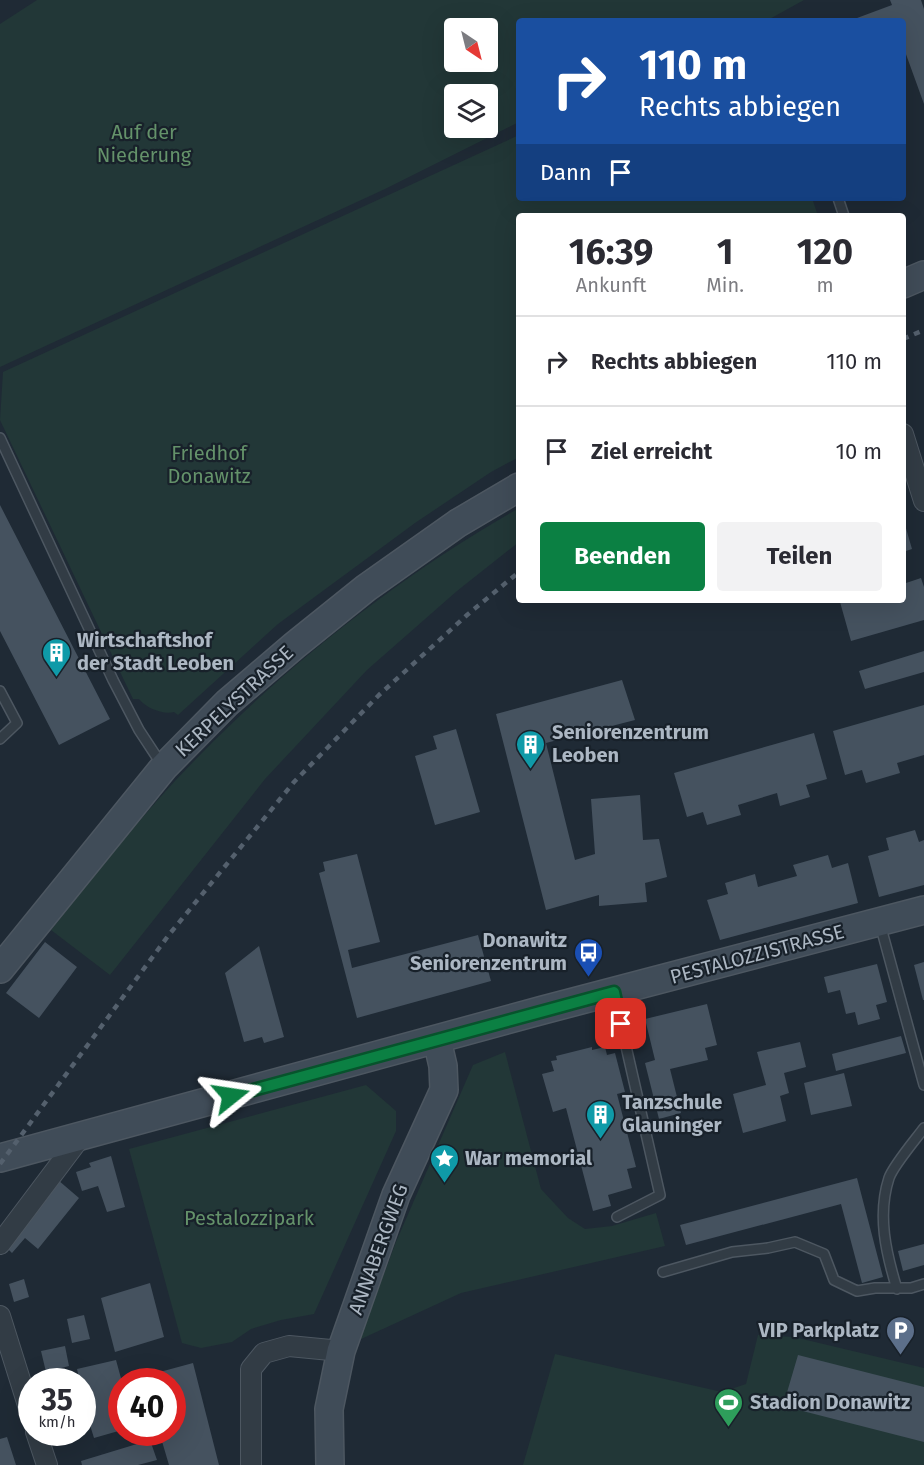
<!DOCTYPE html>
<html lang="de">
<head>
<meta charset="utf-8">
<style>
  body { margin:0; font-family:"Fira Sans",sans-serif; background:#f2f2f3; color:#2b2b33; height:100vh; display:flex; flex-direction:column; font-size:22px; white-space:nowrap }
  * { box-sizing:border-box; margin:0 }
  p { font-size:20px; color:#7c7c81 }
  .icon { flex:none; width:33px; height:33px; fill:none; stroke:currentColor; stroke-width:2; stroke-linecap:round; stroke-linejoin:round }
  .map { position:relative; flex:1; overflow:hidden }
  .drawer { position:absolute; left:516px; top:213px; width:390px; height:390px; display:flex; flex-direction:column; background:#fff; border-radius:6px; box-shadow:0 6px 24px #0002 }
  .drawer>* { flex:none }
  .guide { position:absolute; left:516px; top:18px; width:390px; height:183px; border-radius:6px; box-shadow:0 6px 24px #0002; background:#1a4fa0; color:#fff; overflow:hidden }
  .needle { width:39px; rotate:145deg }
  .tools { position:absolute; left:444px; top:18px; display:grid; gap:12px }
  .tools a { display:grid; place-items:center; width:54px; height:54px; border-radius:6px; background:#fff; box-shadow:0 6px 24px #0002; font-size:30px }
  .speed { position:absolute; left:18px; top:1368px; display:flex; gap:12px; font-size:30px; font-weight:700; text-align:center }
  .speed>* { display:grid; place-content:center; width:78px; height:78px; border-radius:50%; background:#fff; box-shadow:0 6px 24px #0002; line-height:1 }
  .speed small { font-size:15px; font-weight:400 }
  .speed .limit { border:9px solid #d22; background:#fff; color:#111 }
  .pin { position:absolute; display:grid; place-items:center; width:51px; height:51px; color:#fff; margin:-26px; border-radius:12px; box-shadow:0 3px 9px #0006 }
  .me { position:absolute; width:66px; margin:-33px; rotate:75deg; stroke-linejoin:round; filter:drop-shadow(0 0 4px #0008) }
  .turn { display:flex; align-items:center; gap:21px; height:126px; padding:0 24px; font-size:27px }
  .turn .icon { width:78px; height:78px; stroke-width:2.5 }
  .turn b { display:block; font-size:42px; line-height:51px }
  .then { display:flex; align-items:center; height:57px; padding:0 24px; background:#0003; gap:12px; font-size:22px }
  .eta { display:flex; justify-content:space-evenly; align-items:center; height:102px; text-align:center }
  .eta b { font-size:36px; font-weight:700; line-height:42px }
  .action { display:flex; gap:12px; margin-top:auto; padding:12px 24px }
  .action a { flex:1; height:69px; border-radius:6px; background:#0b8043; color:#fff; font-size:24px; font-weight:700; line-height:69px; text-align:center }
  .action a+a { background:#f2f2f3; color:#2b2b33 }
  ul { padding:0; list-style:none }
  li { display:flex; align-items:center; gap:18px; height:90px; padding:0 24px; border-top:2px solid #e1e1e2 }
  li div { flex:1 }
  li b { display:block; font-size:22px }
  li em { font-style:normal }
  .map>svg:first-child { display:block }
  .green { fill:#223737; fill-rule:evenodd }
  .building { fill:#45525f }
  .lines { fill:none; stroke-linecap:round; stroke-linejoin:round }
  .lane-casing { stroke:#4d5761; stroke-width:12 }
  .street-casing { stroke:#4d5761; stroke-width:22 }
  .secondary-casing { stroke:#4d5761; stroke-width:30 }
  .lane { stroke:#323c45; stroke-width:9 }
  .street { stroke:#323c45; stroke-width:20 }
  .secondary { stroke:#404c58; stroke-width:27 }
  .rail { stroke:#54606d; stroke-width:4.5; stroke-dasharray:6 6; stroke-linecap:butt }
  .route-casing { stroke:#07532c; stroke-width:15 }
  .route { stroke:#0b8043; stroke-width:10 }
  .labels { text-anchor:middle; stroke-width:4.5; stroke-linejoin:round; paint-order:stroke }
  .park-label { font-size:20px; fill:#64926a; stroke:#18212a }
  .poi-label { font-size:20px; font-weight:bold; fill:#acb7c3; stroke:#18212a; text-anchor:start }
  .street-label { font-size:20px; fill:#acb7c3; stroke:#18212a }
</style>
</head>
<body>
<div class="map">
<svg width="924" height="1465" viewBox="0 0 924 1465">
  <rect width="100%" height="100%" fill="#1f2a35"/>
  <path class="green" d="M37 0H804L766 21H519V122L385 189 0 367V24ZM488 28V62H454V28ZM488 94V128H454V94Z
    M519 135V198H812L818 216H519V457L491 472 415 523 278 624 178 715 174 712C163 715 146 708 139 699H133L0 420 3 372Z
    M519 508V542L457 591 367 670 265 779 110 975 51 930C99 870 146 809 201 754 293 660 404 573 519 508Z
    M505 1052 541 1189 568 1218 585 1229 612 1226 656 1213 665 1246 461 1293 359 1340 396 1242 473 1065Z
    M366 1085 396 1111V1131L314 1314 281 1320 251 1329 232 1342 201 1348 182 1343 129 1149Z
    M758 1335 794 1337 924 1368V1465H523L555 1354 722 1392 746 1384Z"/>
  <path class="building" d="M890 0H921L924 9V104L903 46V21H849L892 5Z
    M0 505 110 719 59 745 0 631Z
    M903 518 912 549 903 552Z
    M921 578 924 587V620L851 641 840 602 846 600H903V584Z
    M924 651V672L865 689 859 671Z
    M622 680 635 720 546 743 575 860 595 854 591 799 640 795 643 840 659 839 667 877 645 883 647 902 599 906V895L546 910 496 714Z
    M924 705V755L897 763 900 773 866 783 862 770 845 775 833 731Z
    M456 729 480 812 435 825 415 756 437 749 433 736Z
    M814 733 827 779 806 785 810 797 780 806 777 793 738 805 741 815 707 825 703 812 687 817 674 773Z
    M915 830 919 842 924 840V885L879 897 868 856 889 850 886 838Z
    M357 854 380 942 348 950 352 968 478 935 491 981 357 1018 319 873 325 871 323 862Z
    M828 855 832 868 848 863 858 903 720 940 707 900 728 894 725 883 755 874 758 887 797 876 793 865Z
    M45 942 77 967 39 1018 6 993Z
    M259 946 284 1037 264 1043 262 1037 244 1042 225 973Z
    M924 962V1000H923L914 965Z
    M877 964 887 1002 876 1005 880 1019 858 1025 855 1012 846 1014 840 990 828 993 824 977Z
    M707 1004 717 1045 705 1048 708 1060 670 1069 681 1113 659 1119 645 1063 655 1060 645 1019Z
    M901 1036 906 1053 836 1071 832 1054Z
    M800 1042 806 1067 784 1073 789 1093 780 1096 786 1121 743 1133 733 1094 766 1085 757 1052Z
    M592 1047V1050L605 1047 607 1055 615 1053 625 1092 617 1094 636 1167 627 1169 632 1188 608 1195 611 1206 593 1211 566 1108 553 1112 542 1074 554 1071 551 1061 557 1060 556 1056Z
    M844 1073 852 1106 811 1115 804 1083Z
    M111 1156 125 1207 107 1212 98 1186 82 1191 76 1172 91 1167 89 1163Z
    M857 1178 883 1277 862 1283 841 1204 686 1245 680 1225Z
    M58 1180 79 1198 38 1249 25 1238 12 1253 5 1246Z
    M924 1244V1265L903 1271 898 1251Z
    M24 1279 29 1297 14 1302 9 1284Z
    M150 1283 164 1337 115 1352 101 1298Z
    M84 1315 90 1339 72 1343 67 1319Z
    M65 1346 69 1366 46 1372 41 1351Z
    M798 1355 924 1387V1442L783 1406Z
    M116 1360 122 1382V1430L94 1438 85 1409H88L82 1390V1382H80L77 1369Z
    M193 1363 219 1465H169L161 1438 160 1432H172V1382H146L145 1376Z
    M7 1437 16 1465H0V1439Z
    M150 1440 157 1460 138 1465H82L81 1461Z"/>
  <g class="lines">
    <defs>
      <path id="lane" d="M838 198 844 216
        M0 438 113 680 139 730 162 765
        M0 691 17 723 0 739
        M880 924 924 1085
        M614 994 660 1195 617 1217
        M663 1272 732 1252 768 1248 795 1242 824 1254 834 1280 857 1291 875 1288H911L924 1284
        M897 1289C886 1253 877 1215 889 1178 893 1166 915 1140 924 1128"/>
      <path id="street" d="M903 434 924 501
        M0 1244 82 1135
        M0 1316 32 1418
        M36 1432 47 1465
        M251 1465V1369L264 1353 289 1346 341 1351"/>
      <path id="secondary" d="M903 284 924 275
        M0 969 164 767 227 703 295 645 366 588 458 523 519 487
        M0 1158 543 1010 924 910
        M330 1465 329 1409 341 1351 396 1195 444 1090 443 1066 437 1040"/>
    </defs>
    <use href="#lane" class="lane-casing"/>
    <use href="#street" class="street-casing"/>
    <use href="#secondary" class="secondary-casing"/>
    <use href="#lane" class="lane"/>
    <use href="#street" class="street"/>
    <use href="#secondary" class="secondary"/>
    <path class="rail" d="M903 339 924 330
      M0 1164 168 936 294 782 379 695 467 615 519 572"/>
  </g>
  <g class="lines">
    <defs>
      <path id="route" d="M231 1096 614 992 621 1024"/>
    </defs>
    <use href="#route" class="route-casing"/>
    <use href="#route" class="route"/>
  </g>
  <defs>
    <symbol id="building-pin" viewBox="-11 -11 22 30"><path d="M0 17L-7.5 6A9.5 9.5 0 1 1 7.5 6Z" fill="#0f9aa8" stroke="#18212a"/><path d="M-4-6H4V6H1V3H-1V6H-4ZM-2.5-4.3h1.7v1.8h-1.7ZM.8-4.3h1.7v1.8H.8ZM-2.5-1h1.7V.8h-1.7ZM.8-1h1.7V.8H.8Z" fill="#fff"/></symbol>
    <symbol id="bus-pin" viewBox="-11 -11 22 30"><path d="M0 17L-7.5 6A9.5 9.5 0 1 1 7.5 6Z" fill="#1a4fb4" stroke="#18212a"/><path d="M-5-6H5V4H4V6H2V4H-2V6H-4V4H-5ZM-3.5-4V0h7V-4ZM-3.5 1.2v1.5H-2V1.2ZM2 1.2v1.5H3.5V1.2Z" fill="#fff"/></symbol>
    <symbol id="sight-pin" viewBox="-11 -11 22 30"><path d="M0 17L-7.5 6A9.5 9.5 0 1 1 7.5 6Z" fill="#0f9aa8" stroke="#18212a"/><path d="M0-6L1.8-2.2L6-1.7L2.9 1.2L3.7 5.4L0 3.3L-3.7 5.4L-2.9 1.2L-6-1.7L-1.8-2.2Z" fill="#fff"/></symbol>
    <symbol id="parking-pin" viewBox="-11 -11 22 30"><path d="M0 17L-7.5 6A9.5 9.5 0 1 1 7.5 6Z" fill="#5c6f8a" stroke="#18212a"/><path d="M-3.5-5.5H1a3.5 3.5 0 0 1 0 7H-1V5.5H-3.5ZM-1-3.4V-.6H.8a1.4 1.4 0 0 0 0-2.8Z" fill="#fff"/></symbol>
    <symbol id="stadium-pin" viewBox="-11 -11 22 30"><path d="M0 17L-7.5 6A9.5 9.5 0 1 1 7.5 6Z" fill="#2e9e5b" stroke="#18212a"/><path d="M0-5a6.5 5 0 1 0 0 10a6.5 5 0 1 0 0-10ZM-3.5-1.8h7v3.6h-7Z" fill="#fff"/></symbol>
  </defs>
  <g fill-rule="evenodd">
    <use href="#building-pin" x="40" y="636" width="33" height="45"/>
    <use href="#building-pin" x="514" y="728" width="33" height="45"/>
    <use href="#bus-pin" x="572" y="936" width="33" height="45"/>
    <use href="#building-pin" x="584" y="1098" width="33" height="45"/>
    <use href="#sight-pin" x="428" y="1142" width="33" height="45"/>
    <use href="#parking-pin" x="884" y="1314" width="33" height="45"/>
    <use href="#stadium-pin" x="712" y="1386" width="33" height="45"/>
  </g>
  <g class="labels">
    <g class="park-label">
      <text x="144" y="139">Auf der<tspan x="144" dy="23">Niederung</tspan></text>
      <text x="209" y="460">Friedhof<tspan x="209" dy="23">Donawitz</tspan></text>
      <text x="249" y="1225">Pestalozzipark</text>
    </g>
    <g class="poi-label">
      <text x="77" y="647">Wirtschaftshof<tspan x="77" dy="23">der Stadt Leoben</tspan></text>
      <text x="552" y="739">Seniorenzentrum<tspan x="552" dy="23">Leoben</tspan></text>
      <text x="567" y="947" text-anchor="end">Donawitz<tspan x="567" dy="23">Seniorenzentrum</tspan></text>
      <text x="622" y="1109">Tanzschule<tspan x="622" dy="23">Glauninger</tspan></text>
      <text x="465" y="1165">War memorial</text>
      <text x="879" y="1337" text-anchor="end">VIP Parkplatz</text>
      <text x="750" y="1409">Stadion Donawitz</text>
    </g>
    <g class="street-label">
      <text transform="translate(234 701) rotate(-43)" y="7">KERPELYSTRASSE</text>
      <text transform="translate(757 954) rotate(-15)" y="7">PESTALOZZISTRASSE</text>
      <text transform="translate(378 1249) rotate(-70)" y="7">ANNABERGWEG</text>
    </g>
  </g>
</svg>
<div class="tools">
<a><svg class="needle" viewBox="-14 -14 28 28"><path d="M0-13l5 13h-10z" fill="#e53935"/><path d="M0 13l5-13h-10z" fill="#7c7c81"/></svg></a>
<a><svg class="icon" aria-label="layers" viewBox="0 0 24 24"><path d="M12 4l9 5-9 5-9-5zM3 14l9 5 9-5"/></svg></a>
</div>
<div class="speed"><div>35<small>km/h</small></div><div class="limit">40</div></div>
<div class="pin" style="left:621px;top:1024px;background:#d93025"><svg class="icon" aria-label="arrive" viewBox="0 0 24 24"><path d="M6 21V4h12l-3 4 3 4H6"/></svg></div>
<svg class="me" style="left:231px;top:1096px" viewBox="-20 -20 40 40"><path d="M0-17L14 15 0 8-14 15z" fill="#0b8043" stroke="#fff" stroke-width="4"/></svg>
<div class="guide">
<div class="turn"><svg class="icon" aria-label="right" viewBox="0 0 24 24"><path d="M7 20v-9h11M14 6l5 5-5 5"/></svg><div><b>110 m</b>Rechts abbiegen</div></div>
<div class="then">Dann<svg class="icon" aria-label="arrive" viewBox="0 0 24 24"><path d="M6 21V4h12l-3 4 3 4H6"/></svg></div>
</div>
<section class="drawer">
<div class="eta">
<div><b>16:39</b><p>Ankunft</p></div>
<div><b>1</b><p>Min.</p></div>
<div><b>120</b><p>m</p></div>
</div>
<ul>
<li><svg class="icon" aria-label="right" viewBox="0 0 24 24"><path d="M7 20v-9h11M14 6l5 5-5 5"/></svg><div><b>Rechts abbiegen</b></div><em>110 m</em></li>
<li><svg class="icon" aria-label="arrive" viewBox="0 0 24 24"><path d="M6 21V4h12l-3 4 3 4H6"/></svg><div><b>Ziel erreicht</b></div><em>10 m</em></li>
</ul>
<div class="action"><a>Beenden</a><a>Teilen</a></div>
</section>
</div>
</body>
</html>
